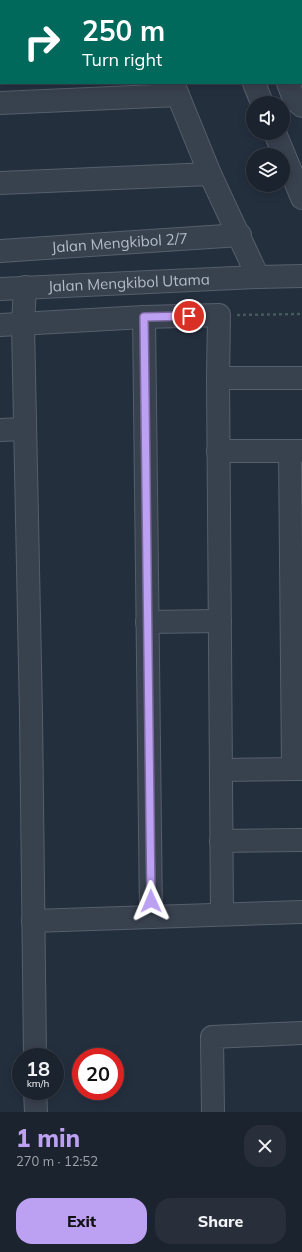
<!DOCTYPE html>
<html lang="en">
<head>
<meta charset="utf-8">
<style>
  body { margin:0; font-family:Mulish,sans-serif; background:#282f3a; color:#f1f3f6; height:100vh; display:flex; flex-direction:column; font-size:15px; white-space:nowrap }
  * { box-sizing:border-box; margin:0 }
  p { font-size:13px; color:#a0a4aa }
  .icon { flex:none; width:22px; height:22px; fill:none; stroke:currentColor; stroke-width:2; stroke-linecap:round; stroke-linejoin:round }
  .map { position:relative; height:1112px; overflow:hidden }
  .sheet { display:flex; flex-direction:column; background:#1b232e; flex:1 }
  .sheet>* { flex:none }
  .banner { position:absolute; left:0px; top:0px; width:302px; height:84px; box-shadow:0 2px 10px #0003,0 0 0 1px #39404a; background:#00695c; color:#fff; overflow:hidden }
  .fabs { position:absolute; left:246px; top:96px; display:grid; gap:8px }
  .fabs a { display:grid; place-items:center; width:44px; height:44px; border-radius:50%; background:#1b232e; box-shadow:0 2px 10px #0003,0 0 0 1px #39404a; font-size:20px }
  .speed { position:absolute; left:12px; top:1048px; display:flex; gap:8px; font-size:20px; font-weight:700; text-align:center }
  .speed>* { display:grid; place-content:center; width:52px; height:52px; border-radius:50%; background:#1b232e; box-shadow:0 2px 10px #0003,0 0 0 1px #39404a; line-height:1 }
  .speed small { font-size:10px; font-weight:400 }
  .speed .limit { border:6px solid #d22; background:#fff; color:#111 }
  .pin { position:absolute; display:grid; place-items:center; width:34px; height:34px; color:#fff; margin:-17px; border:2px solid #fff; border-radius:50%; box-shadow:0 1px 4px #0007 }
  .me { position:absolute; width:44px; margin:-22px; rotate:359deg; stroke-linejoin:round; filter:drop-shadow(0 0 3px #0008) }
  .turn { display:flex; align-items:center; gap:14px; height:84px; padding:0 16px; font-size:18px }
  .turn .icon { width:52px; height:52px; stroke-width:2.5 }
  .turn b { display:block; font-size:28px; line-height:34px }
  .round { display:grid; place-items:center; flex:none; width:42px; height:42px; border-radius:16px; background:#282f3a }
  .headline { display:flex; align-items:center; justify-content:space-between; height:68px; padding:0 16px }
  h1 { font-size:24px; font-weight:800; line-height:30px; color:#bca0f2 }
  .button { display:flex; gap:8px; margin-top:auto; padding:8px 16px }
  .button a { flex:1; height:46px; border-radius:16px; background:#bca0f2; color:#111; font-size:16px; font-weight:800; line-height:46px; text-align:center }
  .button a+a { background:#282f3a; color:#f1f3f6 }
  .map>svg:first-child { display:block }
  .lines { fill:none; stroke-linecap:round; stroke-linejoin:round }
  .minor-casing { stroke:#565f6c; stroke-width:24 }
  .path { stroke:#44595c; stroke-width:2.5; stroke-dasharray:3 3; stroke-linecap:butt }
  .minor { stroke:#38414e; stroke-width:22 }
  .route-casing { stroke:#7a689d; stroke-width:10 }
  .route { stroke:#bca0f2; stroke-width:7 }
  .labels { text-anchor:middle; stroke-width:4; stroke-linejoin:round; paint-order:stroke }
  .street-label { font-size:15px; fill:#b4bcc9; stroke:#1d2633 }
</style>
</head>
<body>
<div class="map">
<svg width="302" height="1112" viewBox="0 0 302 1112">
  <rect width="100%" height="100%" fill="#242f3e"/>
  <g class="lines">
    <defs>
      <g id="minor">
        <path d="M138 0 139 1"/>
        <path d="M219 0V1"/>
        <path d="M256 0V1"/>
        <path d="M165 1 167 0"/>
        <path d="M0 36H1"/>
        <path d="M173 83 210 174 258 277"/>
        <path d="M254 83 262 103"/>
        <path d="M288 83 294 99 302 106"/>
        <path d="M0 103 178 95"/>
        <path d="M275 133 302 198"/>
        <path d="M0 183 210 174"/>
        <path id="s1" d="M0 251 240 235"/>
        <path d="M25 287 23 324 31 714 35 1057"/>
        <path id="s2" d="M0 289 258 277 302 276"/>
        <path d="M144 317 151 917"/>
        <path d="M0 325 144 317 219 315 218 378 222 914"/>
        <path d="M218 378H302"/>
        <path d="M0 430 25 429"/>
        <path d="M218 451H302"/>
        <path d="M290 451 293 769"/>
        <path d="M147 622 220 621"/>
        <path d="M221 770 302 769"/>
        <path d="M221 841 302 840"/>
        <path d="M33 921 302 912"/>
        <path d="M35 1091 36 1112"/>
        <path d="M213 1112 212 1037 302 1033"/>
      </g>
    </defs>
    <use href="#minor" class="minor-casing"/>
    <path class="path" d="M237 315 302 314"/>
    <use href="#minor" class="minor"/>
  </g>
  <g class="lines">
    <defs>
      <path id="route" d="M151 901 144 317 189 316"/>
    </defs>
    <use href="#route" class="route-casing"/>
    <use href="#route" class="route"/>
  </g>
  <g class="labels">
    <g class="street-label">
      <text dy="5" stroke="none"><textPath href="#s1" startOffset="120">Jalan Mengkibol 2/7</textPath></text>
      <text dy="5" stroke="none"><textPath href="#s2" startOffset="129">Jalan Mengkibol Utama</textPath></text>
    </g>
  </g>
</svg>
<div class="fabs">
<a><svg class="icon" aria-label="sound" viewBox="0 0 24 24"><path d="M4 9h4l5-4v14l-5-4H4zM17 9q2 3 0 6"/></svg></a>
<a><svg class="icon" aria-label="layers" viewBox="0 0 24 24"><path d="M12 4l9 5-9 5-9-5zM3 14l9 5 9-5"/></svg></a>
</div>
<div class="speed"><div>18<small>km/h</small></div><div class="limit">20</div></div>
<div class="pin" style="left:189px;top:316px;background:#d93025"><svg class="icon" aria-label="arrive" viewBox="0 0 24 24"><path d="M6 21V4h12l-3 4 3 4H6"/></svg></div>
<svg class="me" style="left:151px;top:901px" viewBox="-20 -20 40 40"><path d="M0-17L14 15 0 8-14 15z" fill="#bca0f2" stroke="#fff" stroke-width="4"/></svg>
<div class="banner">
<div class="turn"><svg class="icon" aria-label="right" viewBox="0 0 24 24"><path d="M7 20v-9h11M14 6l5 5-5 5"/></svg><div><b>250 m</b>Turn right</div></div>
</div>
</div>
<section class="sheet">
<div class="headline"><div><h1>1 min</h1><p>270 m · 12:52</p></div><a class="round"><svg class="icon" aria-label="close" viewBox="0 0 24 24"><path d="M6 6l12 12M18 6L6 18"/></svg></a></div>
<div class="button"><a>Exit</a><a>Share</a></div>
</section>
</body>
</html>
